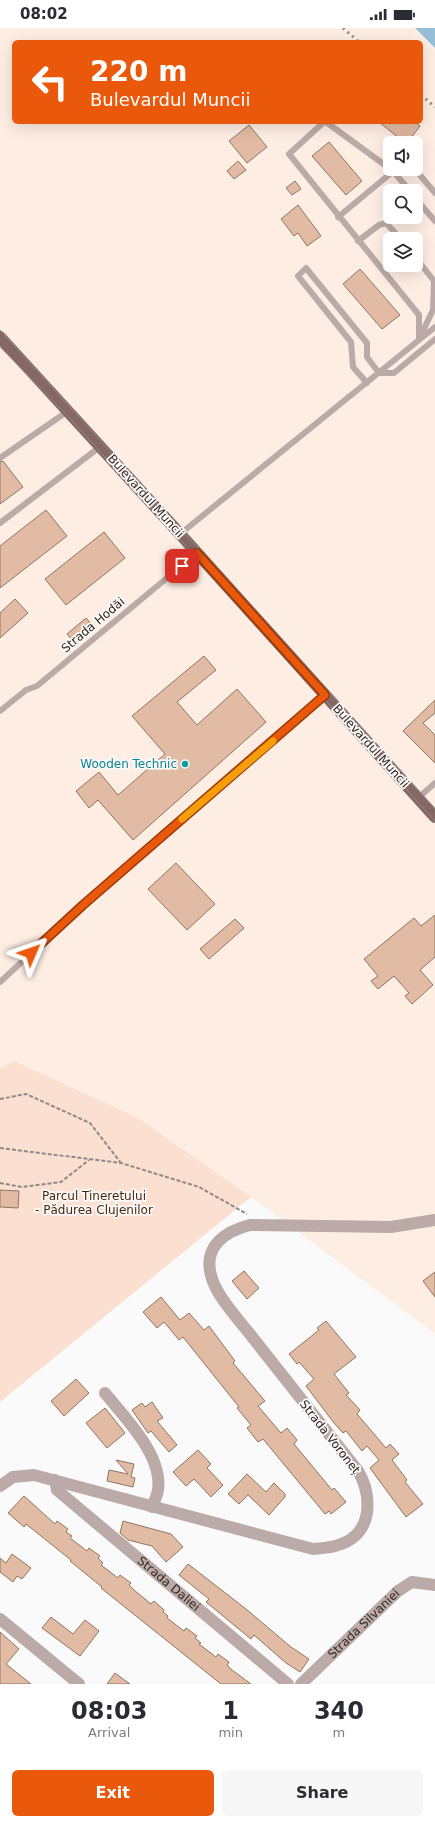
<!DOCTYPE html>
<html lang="en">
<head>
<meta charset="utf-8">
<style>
  body { margin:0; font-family:"DejaVu Sans",sans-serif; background:#f7f7f7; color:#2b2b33; height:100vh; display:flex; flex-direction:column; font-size:15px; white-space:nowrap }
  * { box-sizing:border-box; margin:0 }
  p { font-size:13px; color:#7c7c81 }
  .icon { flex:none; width:22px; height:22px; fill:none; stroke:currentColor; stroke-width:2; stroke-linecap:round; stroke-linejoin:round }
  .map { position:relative; height:1656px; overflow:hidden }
  .details { display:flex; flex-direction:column; background:#fff; flex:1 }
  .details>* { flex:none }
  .hud { position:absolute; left:12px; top:12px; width:411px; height:84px; border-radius:6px; box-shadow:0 4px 16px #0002; background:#ea580c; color:#fff; overflow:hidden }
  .fabs { position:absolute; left:383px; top:108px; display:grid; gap:8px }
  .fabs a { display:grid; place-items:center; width:40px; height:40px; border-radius:6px; background:#fff; box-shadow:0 4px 16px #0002; font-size:20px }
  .pin { position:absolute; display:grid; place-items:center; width:34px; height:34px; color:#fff; margin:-17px; border-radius:8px; box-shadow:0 2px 6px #0006 }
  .me { position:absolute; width:44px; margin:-22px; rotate:47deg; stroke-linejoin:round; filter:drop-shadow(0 0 3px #0008) }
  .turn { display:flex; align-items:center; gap:14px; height:84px; padding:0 12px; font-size:18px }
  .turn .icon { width:52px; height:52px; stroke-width:2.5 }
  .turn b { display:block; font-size:28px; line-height:34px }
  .eta { display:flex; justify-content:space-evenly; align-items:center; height:68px; text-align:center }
  .eta b { font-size:24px; font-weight:700; line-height:28px }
  .button { display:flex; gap:8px; margin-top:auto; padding:8px 12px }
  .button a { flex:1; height:46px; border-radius:6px; background:#ea580c; color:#fff; font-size:16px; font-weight:700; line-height:46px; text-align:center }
  .button a+a { background:#f7f7f7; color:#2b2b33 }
  .status { display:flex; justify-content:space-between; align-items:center; height:28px; padding:0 20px; background:#fff; direction:ltr }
  .status svg { height:11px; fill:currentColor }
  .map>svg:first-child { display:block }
  .built { fill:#fdede3; fill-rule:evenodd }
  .green { fill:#fbe0d1 }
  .water { fill:#96bfd7 }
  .building { fill:#e1bba3; stroke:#917461 }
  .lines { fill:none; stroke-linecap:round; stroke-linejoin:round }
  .path { stroke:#908985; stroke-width:2; stroke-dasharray:4 2; stroke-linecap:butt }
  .lane { stroke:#bbaaa7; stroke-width:6 }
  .street { stroke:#bbaaa7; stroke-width:12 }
  .primary { stroke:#856764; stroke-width:12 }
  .tram { stroke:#918a86; stroke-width:1 }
  .rail { stroke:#918a86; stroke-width:3; stroke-dasharray:2 4; stroke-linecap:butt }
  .route-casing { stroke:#983908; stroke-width:10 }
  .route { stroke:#ea580c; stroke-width:7 }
  .slow { stroke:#f59e0b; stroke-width:7 }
  .culture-dot { fill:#0f9aa8; stroke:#fafafa; stroke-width:1.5 }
  .labels { text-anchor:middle; stroke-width:3.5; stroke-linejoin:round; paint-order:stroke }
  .street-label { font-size:12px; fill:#33261f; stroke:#fafafa }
  .culture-label { font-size:12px; fill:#0d838f; stroke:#fafafa; text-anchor:end }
  .park-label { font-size:12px; fill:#4c260c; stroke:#fafafa }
</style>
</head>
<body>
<div class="status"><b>08:02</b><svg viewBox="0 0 49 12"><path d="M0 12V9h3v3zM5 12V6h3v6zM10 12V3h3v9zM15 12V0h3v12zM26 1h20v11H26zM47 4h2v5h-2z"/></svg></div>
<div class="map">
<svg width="435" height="1656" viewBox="0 0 435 1656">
  <rect width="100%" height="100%" fill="#fafafa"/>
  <path class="built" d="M0 0H415L435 20V1306L251 1169 138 1090 0 1041ZM14 14H421V94H14ZM390 115H416V141H390ZM390 163H416V189H390ZM390 211H416V237H390Z"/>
  <path class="green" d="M14 1033 138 1090 251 1169 0 1374V1041Z"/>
  <path class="water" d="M415 0H435V20Z"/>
  <path class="building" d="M379 94H415L420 98 407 115H405Z
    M249 97 267 119 247 135 229 113Z
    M329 114 362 153 346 167 312 128Z
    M238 133 246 142 234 151 227 143Z
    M295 153 301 161 292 167 286 160Z
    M298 177 321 208 307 218 298 205 294 208 281 191Z
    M360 241 400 287 382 301 343 256Z
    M3 433 23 459 0 476V434Z
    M46 482 67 508 0 560V518Z
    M104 504 125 530 66 577 45 551Z
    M15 571 28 585 0 610V585Z
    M86 590 94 599 75 615 67 606Z
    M204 628 216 642 177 674 197 697 237 661 266 694 133 812 98 772 89 780 76 763 99 744 118 767 165 726 132 688Z
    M435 672V685L423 695 435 707V735L403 703Z
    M176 835 215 876 187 902 148 861Z
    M435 887V929L420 942 433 957 412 976 405 968 409 965 394 948 378 961 371 953 378 948 364 931 414 890 421 898Z
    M235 891 244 900 209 931 200 921Z
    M0 1162 19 1163 18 1180 0 1179Z
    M244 1243 259 1260 247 1271 232 1253Z
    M435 1244V1269L423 1253Z
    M161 1269 180 1292 189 1285 204 1302 209 1298 235 1333 233 1335 265 1373 258 1378 281 1405 287 1400 297 1412 294 1416 332 1462 334 1460 346 1474 331 1486 329 1483 325 1486 263 1411 258 1414 247 1400 251 1397 237 1380 239 1379 183 1309 179 1312 164 1294 157 1300 143 1284Z
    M326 1293 356 1329 334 1346 349 1365 346 1367 360 1382 357 1386 386 1420 390 1416 399 1426 392 1432 407 1452 405 1454 423 1476 406 1489 370 1440 379 1432 367 1418 362 1423 346 1403 343 1405 334 1395 306 1358 314 1351 299 1334 297 1336 289 1326 319 1302 317 1300Z
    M76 1351 89 1365 64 1388 51 1373Z
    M152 1374 163 1390 157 1393 177 1417 169 1424 151 1403 148 1405 132 1382 142 1375 145 1379Z
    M105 1380 125 1405 107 1420 86 1395Z
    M198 1422 211 1436 207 1440 223 1457 211 1469 194 1451 186 1458 173 1444Z
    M116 1432 134 1436 131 1449 135 1450 133 1459 107 1453 109 1442 128 1446Z
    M247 1446 266 1464 274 1455 285 1466V1469L269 1487 248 1467 239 1476 228 1466Z
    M24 1468 55 1496 57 1493 68 1501 66 1504 72 1508 70 1510 87 1523 89 1520 100 1528 98 1530 103 1535 101 1537 118 1550 120 1547 131 1555 129 1557 134 1562 151 1576 154 1573 164 1582 163 1584 168 1588 167 1590 184 1603 186 1600 197 1608 195 1610 201 1615 199 1616 216 1629 218 1626 229 1634 227 1637 232 1642 251 1656H221L101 1560 102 1559 70 1533 71 1532 26 1496 24 1499 8 1485Z
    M123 1493 171 1506 183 1519 166 1534 152 1518 128 1512 120 1505Z
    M12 1526 31 1540 22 1551 17 1548 13 1554 0 1544V1530L6 1535Z
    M188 1536 246 1581 291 1619 309 1631 300 1644 286 1635 254 1607 251 1611 206 1574 209 1571 179 1547Z
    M51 1589 73 1606 85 1592 99 1603 80 1628 42 1600Z
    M0 1604 19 1621 6 1636 31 1656H0Z
    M115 1645 130 1656H107Z"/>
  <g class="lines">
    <path class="path" d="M0 1071 26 1066 90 1095 121 1135
      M0 1120 121 1135 199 1159 247 1186
      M0 1155 22 1159 61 1154 89 1132"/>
    <path class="lane" d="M324 94 289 126 419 287V312
      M326 94 393 143 410 163
      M415 141 435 165
      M416 171 435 193
      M338 189 396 141
      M358 213 379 197 386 195 401 211
      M416 230 434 253 433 282 420 309
      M379 345H394L435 311
      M367 355 353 339 351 314 298 248 306 240 367 315V329L379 345
      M0 430 68 383
      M0 495 101 418
      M180 506 435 299
      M0 683 26 662 37 658 197 525
      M418 770 435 755
      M0 954 83 877 325 667"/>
    <g class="street">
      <path d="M105 1365C125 1390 163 1427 158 1462 157 1468 154 1474 152 1479"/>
      <path id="s1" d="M55 1452 57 1462 288 1656"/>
      <path d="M0 1458 13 1449 34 1447 313 1521C328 1520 345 1518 356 1507 373 1490 369 1461 358 1443 323 1399 288 1354 253 1310 240 1293 215 1267 211 1247 203 1218 226 1203 250 1197L391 1199 435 1192"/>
      <path d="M0 1591 79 1656"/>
      <path id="s2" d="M301 1656 398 1563 412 1554 435 1557"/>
    </g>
    <path class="primary" d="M0 309 180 506 435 789"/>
    <path class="tram" d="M0 302 435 781
      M0 319 65 385 435 793"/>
    <path class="rail" d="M343 0 359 14
      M421 67 435 79"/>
  </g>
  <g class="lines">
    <defs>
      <path id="route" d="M31 925 83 877 325 667 197 525 182 538"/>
    </defs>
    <use href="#route" class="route-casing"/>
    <use href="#route" class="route"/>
    <path class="slow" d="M182 791 273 713"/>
  </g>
  <circle class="culture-dot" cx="185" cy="736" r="4"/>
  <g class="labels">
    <g class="street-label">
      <text transform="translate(146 468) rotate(48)" y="4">Bulevardul Muncii</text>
      <text transform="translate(93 597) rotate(-40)" y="4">Strada Hodăi</text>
      <text transform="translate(371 718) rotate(48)" y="4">Bulevardul Muncii</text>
      <text transform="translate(330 1409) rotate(52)" y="4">Strada Voroneț</text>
      <text dy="4" stroke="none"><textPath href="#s1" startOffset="156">Strada Daliei</textPath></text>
      <text dy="4" stroke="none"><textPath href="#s2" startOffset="87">Strada Silvaniei</textPath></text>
    </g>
    <g class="culture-label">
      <text x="177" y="740">Wooden Technic</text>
    </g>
    <g class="park-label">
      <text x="94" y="1172">Parcul Tineretului<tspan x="94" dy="14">- Pădurea Clujenilor</tspan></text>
    </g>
  </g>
</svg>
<div class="fabs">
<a><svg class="icon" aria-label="sound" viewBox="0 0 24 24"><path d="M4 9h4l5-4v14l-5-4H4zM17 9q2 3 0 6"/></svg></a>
<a><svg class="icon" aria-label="search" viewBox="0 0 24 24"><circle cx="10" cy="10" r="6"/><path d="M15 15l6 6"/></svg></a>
<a><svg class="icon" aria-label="layers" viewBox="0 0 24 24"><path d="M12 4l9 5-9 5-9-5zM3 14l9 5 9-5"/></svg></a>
</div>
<div class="pin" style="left:182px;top:538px;background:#d93025"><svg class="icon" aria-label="arrive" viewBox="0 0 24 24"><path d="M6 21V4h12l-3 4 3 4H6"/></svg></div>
<svg class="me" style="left:31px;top:925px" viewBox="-20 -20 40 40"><path d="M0-17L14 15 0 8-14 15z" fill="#ea580c" stroke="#fff" stroke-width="4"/></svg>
<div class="hud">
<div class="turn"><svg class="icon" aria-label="left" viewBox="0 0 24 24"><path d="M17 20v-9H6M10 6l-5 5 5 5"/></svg><div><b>220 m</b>Bulevardul Muncii</div></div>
</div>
</div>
<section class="details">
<div class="eta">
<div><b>08:03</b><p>Arrival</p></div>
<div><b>1</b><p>min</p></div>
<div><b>340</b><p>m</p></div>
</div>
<div class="button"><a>Exit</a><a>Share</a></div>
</section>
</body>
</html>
